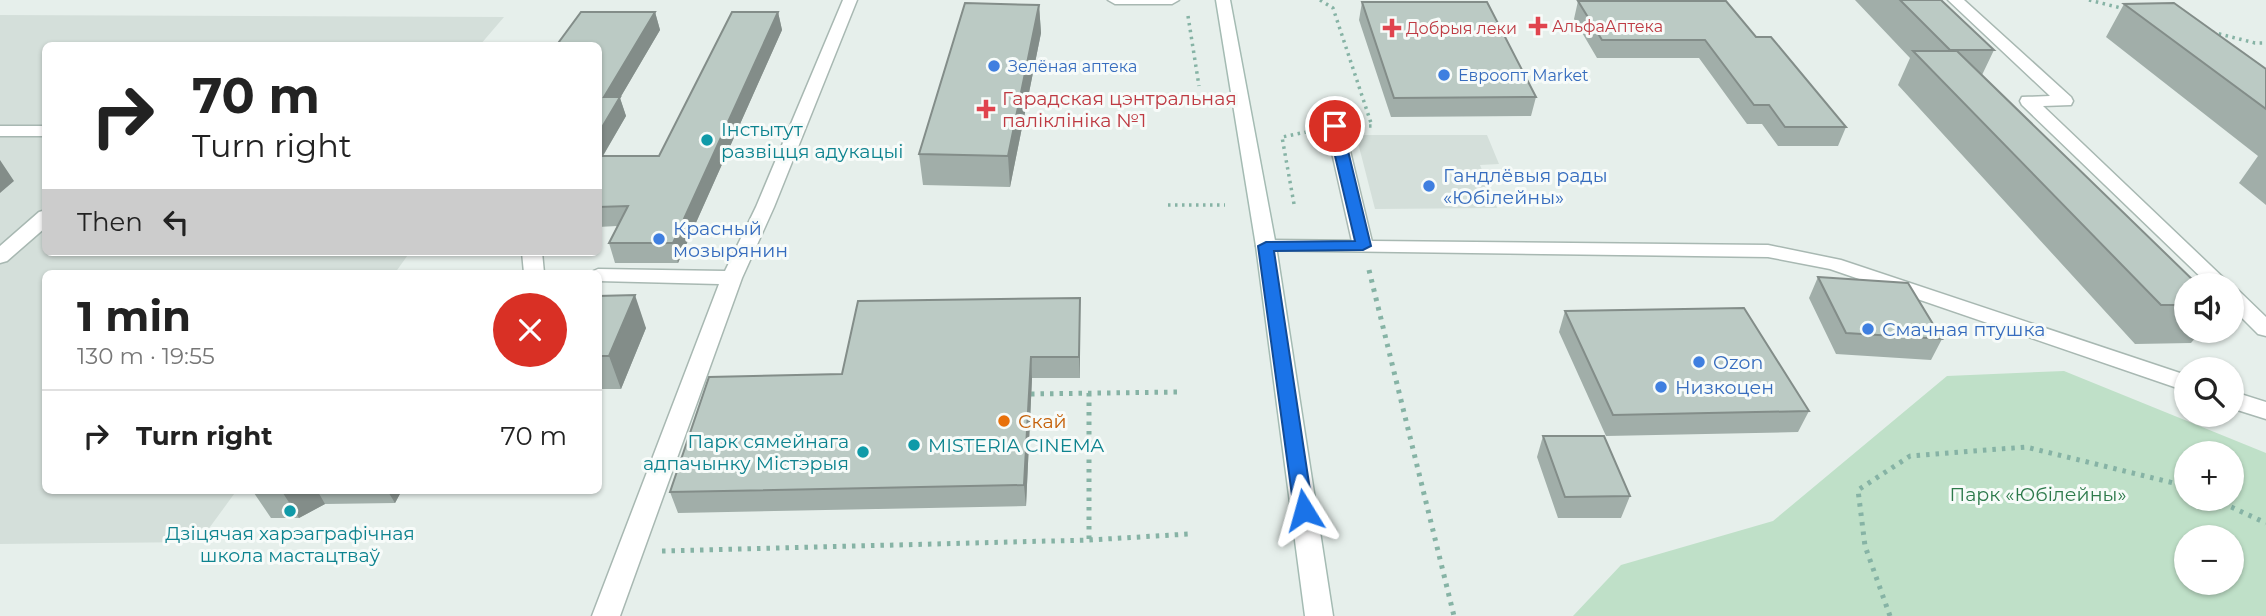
<!DOCTYPE html>
<html lang="en">
<head>
<meta charset="utf-8">
<style>
  body { margin:0; font-family:Montserrat,sans-serif; background:#f2f2f2; color:#222; height:100vh; display:flex; flex-direction:column; font-size:26px; white-space:nowrap }
  * { box-sizing:border-box; margin:0 }
  p { font-size:23px; color:#767676 }
  .icon { flex:none; width:38px; height:38px; fill:none; stroke:currentColor; stroke-width:2; stroke-linecap:round; stroke-linejoin:round }
  .map { position:relative; flex:1; overflow:hidden }
  .details { position:absolute; left:42px; top:270px; width:560px; height:224px; display:flex; flex-direction:column; background:#fff; border-radius:10px; box-shadow:0 2px 5px #0004 }
  .details>* { flex:none }
  .top-card { position:absolute; left:42px; top:42px; width:560px; height:214px; border-radius:10px; box-shadow:0 2px 5px #0004; background:#fff; color:#222; overflow:hidden }
  .buttons { position:absolute; left:2174px; top:273px; display:grid; gap:14px }
  .buttons a { display:grid; place-items:center; width:70px; height:70px; border-radius:50%; background:#fff; box-shadow:0 2px 5px #0004; font-size:35px }
  .pin { position:absolute; display:grid; place-items:center; width:60px; height:60px; color:#fff; margin:-30px; border:4px solid #fff; border-radius:50%; box-shadow:0 2px 7px #0007 }
  .me { position:absolute; width:77px; margin:-38px; rotate:352deg; stroke-linejoin:round; filter:drop-shadow(0 0 5px #0008) }
  .turn { display:flex; align-items:center; gap:24px; height:147px; padding:0 35px; font-size:32px }
  .turn .icon { width:91px; height:91px; stroke-width:2.5 }
  .turn b { display:block; font-size:49px; line-height:60px }
  .then { display:flex; align-items:center; height:66px; padding:0 35px; background:#0003; gap:14px; font-size:26px }
  .round { display:grid; place-items:center; flex:none; width:74px; height:74px; border-radius:37px; background:#f2f2f2 }
  .head { display:flex; align-items:center; justify-content:space-between; height:119px; padding:0 35px }
  h1 { font-size:42px; font-weight:700; line-height:52px }
  ul { padding:0; list-style:none }
  li { display:flex; align-items:center; gap:21px; height:91px; padding:0 35px; border-top:2px solid #e0e0e0 }
  li div { flex:1 }
  li b { display:block; font-size:26px }
  li em { font-style:normal }
  .map>svg:first-child { display:block }
  .built { fill:#d4dfda }
  .green { fill:#bfe0c8; fill-rule:evenodd }
  .lines { fill:none; stroke-linecap:round; stroke-linejoin:round }
  .lane-casing { stroke:#a8b8b2; stroke-width:3 }
  .street-casing { stroke:#a8b8b2; stroke-width:3 }
  .secondary-casing { stroke:#a4bbb3; stroke-width:3 }
  .path-far1 { stroke:#86b3a5; stroke-width:3.5; stroke-dasharray:2.5 4.5; stroke-linecap:butt }
  .path { stroke:#86b3a5; stroke-width:5; stroke-dasharray:3.5 6; stroke-linecap:butt }
  .lane { fill:#fff; fill-rule:evenodd }
  .street { fill:#fff; fill-rule:evenodd }
  .secondary { fill:#fff; fill-rule:evenodd }
  .wall { fill:#a1aea9 }
  .shaded-wall { fill:#838d89 }
  .building { fill:#bbcac4; stroke:#838d89; stroke-width:2 }
  .route { fill:#1a73e8; stroke:#114b97; stroke-width:2 }
  .health-dot { fill:#e0444e; stroke:#f7fbf9; stroke-width:2.5 }
  .shop-dot { fill:#3f7fe0; stroke:#f7fbf9; stroke-width:2.5 }
  .culture-dot { fill:#0f9aa8; stroke:#f7fbf9; stroke-width:2.5 }
  .food-dot { fill:#e8710a; stroke:#f7fbf9; stroke-width:2.5 }
  .labels { text-anchor:middle; stroke-width:6; stroke-linejoin:round; paint-order:stroke }
  .far-health-label { font-size:16px; fill:#be3a42; stroke:#f7fbf9; text-anchor:start }
  .far-shop-label { font-size:16px; fill:#366cbe; stroke:#f7fbf9; text-anchor:start }
  .health-label { font-size:19px; fill:#be3a42; stroke:#f7fbf9; text-anchor:start }
  .culture-label { font-size:19px; fill:#0d838f; stroke:#f7fbf9; text-anchor:start }
  .shop-label { font-size:19px; fill:#366cbe; stroke:#f7fbf9; text-anchor:start }
  .food-label { font-size:19px; fill:#c56008; stroke:#f7fbf9; text-anchor:start }
  .park-label { font-size:19px; fill:#2d7a4b; stroke:#f7fbf9 }
</style>
</head>
<body>
<div class="map">
<svg width="2266" height="616" viewBox="0 0 2266 616">
  <rect width="100%" height="100%" fill="#e6efeb"/>
  <path class="built" d="M0 15 504 17 480 45 46 46V252H410L395 273H46V490H237L199 542 0 544Z
    M1356 135H1487L1499 164 1480 165 1497 208 1375 209Z"/>
  <path class="green" d="M2064 371 2266 453V616H1573L1621 565 1773 521 1947 376ZM2186 453H2231V499H2186ZM2186 537H2231V583H2186Z"/>
  <g class="lines">
    <defs>
      <path id="lane" d="M843 0H857L774 207 742 278 620 616H592L719 284 598 281V273H589L598 269 725 271 756 207Z
        M1948 0H1964L2071 97 2073 101 2071 105 2043 106 2231 285H2209L2022 105 2020 101 2022 97 2050 96Z
        M1335 121 1344 126 1373 246 1370 250H1356L1353 246 1326 126Z
        M0 126H46V136H0Z
        M46 210V227L7 261 0 263V246L39 212Z
        M522 252H542L544 273H524Z
        M2231 288 2238 290 2266 317V336L2258 334 2231 307Z"/>
      <path id="street" d="M1108 0H1179L1172 4H1115Z
        M1266 240 1768 245 1841 260 2186 375V391L1830 269 1768 257 1259 250 1256 246 1259 242Z
        M2231 391 2266 402V419L2231 408Z"/>
      <path id="secondary" d="M1216 0H1230L1276 246 1333 616H1305L1256 246Z"/>
    </defs>
    <use href="#lane" class="lane-casing"/>
    <use href="#street" class="street-casing"/>
    <use href="#secondary" class="secondary-casing"/>
    <path class="path-far1" d="M1320 0 1333 8 1372 126H1361
      M2089 0 2125 9
      M1188 16 1199 86
      M2212 32 2255 43H2266
      M1294 204 1282 137 1311 131
      M1168 205H1225"/>
    <path class="path" d="M1369 270 1454 616
      M1089 393V540
      M1031 394 1178 392
      M2214 499 2266 523
      M662 551 1089 540 1189 534
      M1890 616 1865 546 1858 490 1910 456 2026 447 2186 486"/>
    <use href="#lane" class="lane"/>
    <use href="#street" class="street"/>
    <use href="#secondary" class="secondary"/>
  </g>
  <path class="wall" d="M1855 0H1941L1994 50 1982 75 2186 285V331H2201L2191 343 2135 344 1898 85 1910 58Z
    M1578 1 1756 37 1846 127 1838 146H1778L1762 124H1747L1699 58H1597L1574 19Z
    M1362 2 1536 97 1531 116 1391 117 1359 20Z
    M2124 4 2266 69V205L2239 183 2258 156 2106 37Z
    M1039 5 1041 33 1010 187 923 185 919 154Z
    M655 12 660 30 620 98 626 116 603 156H659L778 12 782 30 678 263H615L609 243 617 226 598 227V46Z
    M1818 277 1942 339 1931 360 1836 354 1809 298Z
    M598 296 646 328 621 389H598Z
    M1565 311 1809 411 1798 432 1606 436 1559 332Z
    M1080 318V378H1032L1026 506 678 513 670 492 842 374Z
    M1543 436 1630 496 1621 518H1558L1537 457Z
    M252 490H402L395 503 325 504 299 518H271Z"/>
  <path class="shaded-wall" d="M1039 5 1041 33 1010 187 1008 156Z
    M655 12 660 30 620 98 626 116 598 164V134L604 97Z
    M778 12 782 30 678 263 673 243Z
    M0 160 14 181 0 193Z
    M635 295 646 328 621 389 609 356Z
    M1080 298V378L1079 357Z
    M1031 357 1032 378 1026 506 1024 485Z
    M281 490H317L325 504 299 518Z
    M387 490H402L395 503Z"/>
  <path class="building" d="M1900 0H1941L1994 50H1950Z
    M1578 1H1726L1756 37H1771L1846 127H1785L1769 105H1754L1705 40H1602Z
    M1362 2H1487L1536 97 1394 98Z
    M965 3 1039 5 1008 156 919 154Z
    M2174 3 2266 69V109L2124 4Z
    M581 12H655L604 97H620L598 134V46H556Z
    M732 12H778L673 243H609L628 206 598 207V156H659Z
    M1913 51H1957L2198 285H2186V305H2161Z
    M1818 277 1908 283 1942 339 1846 333Z
    M635 295 609 356H598V296Z
    M1080 298 1079 357H1031L1024 485 670 492 709 377 842 374 858 301Z
    M1744 308 1809 411 1613 415 1565 311Z
    M1543 436H1604L1630 496 1565 497Z"/>
  <path class="route" d="M1335 122 1342 126 1371 246 1363 250 1274 251 1313 510 1311 516 1304 518 1297 516 1294 510 1258 246 1266 242 1355 241 1328 126Z"/>
  <g class="health-dot">
    <path d="M1534.5 15.5h7v7h7v7h-7v7h-7v-7h-7v-7h7z"/>
    <path d="M1388.5 17.5h7v7h7v7h-7v7h-7v-7h-7v-7h7z"/>
    <path d="M982.5 98.5h7v7h7v7h-7v7h-7v-7h-7v-7h7z"/>
  </g>
  <g class="shop-dot">
    <circle cx="994" cy="66" r="7"/>
    <circle cx="1444" cy="75" r="7"/>
    <circle cx="1429" cy="186" r="7"/>
    <circle cx="659" cy="239" r="7"/>
    <circle cx="1868" cy="329" r="7"/>
    <circle cx="1699" cy="362" r="7"/>
    <circle cx="1661" cy="387" r="7"/>
  </g>
  <g class="culture-dot">
    <circle cx="707" cy="140" r="7"/>
    <circle cx="914" cy="445" r="7"/>
    <circle cx="863" cy="452" r="7"/>
    <circle cx="290" cy="511" r="7"/>
  </g>
  <circle class="food-dot" cx="1004" cy="421" r="7"/>
  <g class="labels">
    <g class="far-health-label">
      <text x="1552" y="32">АльфаАптека</text>
      <text x="1406" y="34">Добрыя леки</text>
    </g>
    <g class="far-shop-label">
      <text x="1008" y="72">Зелёная аптека</text>
      <text x="1458" y="81">Евроопт Market</text>
    </g>
    <g class="health-label">
      <text x="1002" y="105">Гарадская цэнтральная<tspan x="1002" dy="22">паліклініка №1</tspan></text>
    </g>
    <g class="culture-label">
      <text x="721" y="136">Інстытут<tspan x="721" dy="22">развіцця адукацыі</tspan></text>
      <text x="849" y="448" text-anchor="end">Парк сямейнага<tspan x="849" dy="22">адпачынку Містэрыя</tspan></text>
      <text x="928" y="452">MISTERIA CINEMA</text>
      <text x="290" y="540" text-anchor="middle">Дзіцячая харэаграфічная<tspan x="290" dy="22">школа мастацтваў</tspan></text>
    </g>
    <g class="shop-label">
      <text x="1443" y="182">Гандлёвыя рады<tspan x="1443" dy="22">«Юбілейны»</tspan></text>
      <text x="673" y="235">Красный<tspan x="673" dy="22">мозырянин</tspan></text>
      <text x="1882" y="336">Смачная птушка</text>
      <text x="1713" y="369">Ozon</text>
      <text x="1675" y="394">Низкоцен</text>
    </g>
    <g class="food-label">
      <text x="1018" y="428">Скай</text>
    </g>
    <g class="park-label">
      <text x="2038" y="501">Парк «Юбілейны»</text>
    </g>
  </g>
</svg>
<div class="buttons">
<a><svg class="icon" aria-label="sound" viewBox="0 0 24 24"><path d="M4 9h4l5-4v14l-5-4H4zM17 9q2 3 0 6"/></svg></a>
<a><svg class="icon" aria-label="search" viewBox="0 0 24 24"><circle cx="10" cy="10" r="6"/><path d="M15 15l6 6"/></svg></a>
<a>+</a>
<a>−</a>
</div>
<div class="pin" style="left:1335px;top:126px;background:#d93025"><svg class="icon" aria-label="arrive" viewBox="0 0 24 24"><path d="M6 21V4h12l-3 4 3 4H6"/></svg></div>
<svg class="me" style="left:1304px;top:510px" viewBox="-20 -20 40 40"><path d="M0-17L14 15 0 8-14 15z" fill="#1a73e8" stroke="#fff" stroke-width="4"/></svg>
<div class="top-card">
<div class="turn"><svg class="icon" aria-label="right" viewBox="0 0 24 24"><path d="M7 20v-9h11M14 6l5 5-5 5"/></svg><div><b>70 m</b>Turn right</div></div>
<div class="then">Then<svg class="icon" aria-label="left" viewBox="0 0 24 24"><path d="M17 20v-9H6M10 6l-5 5 5 5"/></svg></div>
</div>
<section class="details">
<div class="head"><div><h1>1 min</h1><p>130 m · 19:55</p></div><a class="round" style="background:#d93025;color:#fff"><svg class="icon" aria-label="close" viewBox="0 0 24 24"><path d="M6 6l12 12M18 6L6 18"/></svg></a></div>
<ul>
<li><svg class="icon" aria-label="right" viewBox="0 0 24 24"><path d="M7 20v-9h11M14 6l5 5-5 5"/></svg><div><b>Turn right</b></div><em>70 m</em></li>
</ul>
</section>
</div>
</body>
</html>
